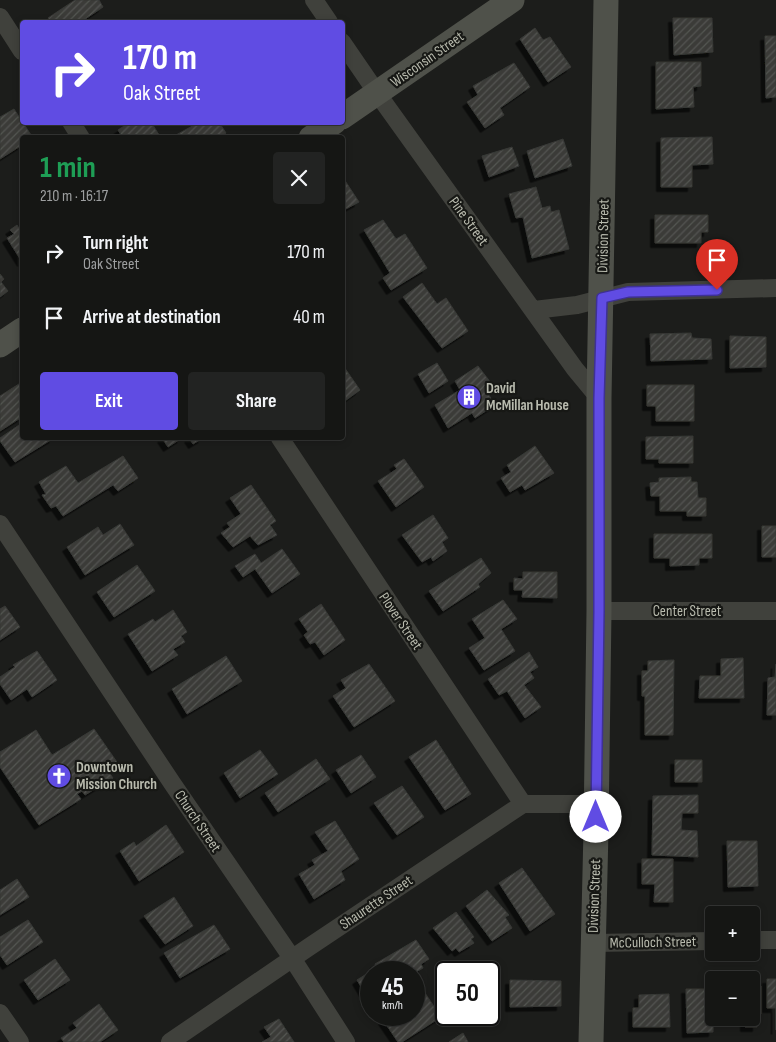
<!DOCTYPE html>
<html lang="en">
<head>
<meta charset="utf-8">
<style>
  body { margin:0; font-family:"Sofia Sans Condensed",sans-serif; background:#222322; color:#f1f3f6; height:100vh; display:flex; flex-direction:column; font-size:19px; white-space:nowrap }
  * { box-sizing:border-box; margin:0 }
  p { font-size:16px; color:#9d9fa0 }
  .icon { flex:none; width:28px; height:28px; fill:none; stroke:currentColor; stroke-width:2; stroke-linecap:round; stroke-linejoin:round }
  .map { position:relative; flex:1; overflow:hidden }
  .drawer { position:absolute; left:20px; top:135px; width:325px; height:305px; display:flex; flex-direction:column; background:#151614; border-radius:5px; box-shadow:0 2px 8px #0003,0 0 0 1px #343534 }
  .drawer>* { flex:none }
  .banner { position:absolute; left:20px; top:20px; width:325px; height:105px; border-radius:5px; box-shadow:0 2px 8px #0003,0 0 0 1px #343534; background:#604ce3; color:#fff; overflow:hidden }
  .fabs { position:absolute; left:705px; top:906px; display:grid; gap:10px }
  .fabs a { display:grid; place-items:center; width:55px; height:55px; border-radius:5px; background:#151614; box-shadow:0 2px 8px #0003,0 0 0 1px #343534; font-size:25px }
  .speed { position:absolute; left:360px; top:961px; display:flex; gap:10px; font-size:25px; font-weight:700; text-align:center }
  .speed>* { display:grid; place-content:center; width:65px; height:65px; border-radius:50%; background:#151614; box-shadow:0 2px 8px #0003,0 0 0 1px #343534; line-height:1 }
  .speed small { font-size:12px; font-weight:400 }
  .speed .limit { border:2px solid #111; border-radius:8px; background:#fff; color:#111 }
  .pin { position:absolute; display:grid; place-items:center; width:42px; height:42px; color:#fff; margin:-51px -21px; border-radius:50% 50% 50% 0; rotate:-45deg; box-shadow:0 0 5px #0007 }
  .pin .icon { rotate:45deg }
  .me { position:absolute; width:55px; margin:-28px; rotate:0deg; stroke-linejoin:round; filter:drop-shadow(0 0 4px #0008) }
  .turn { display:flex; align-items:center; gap:18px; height:105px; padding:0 20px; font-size:22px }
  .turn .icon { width:65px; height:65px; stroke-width:2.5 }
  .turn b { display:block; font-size:35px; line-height:42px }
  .round { display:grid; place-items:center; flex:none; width:52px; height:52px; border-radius:5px; background:#222322 }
  .head { display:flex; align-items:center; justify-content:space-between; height:85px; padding:0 20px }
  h1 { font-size:30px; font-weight:700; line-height:38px; color:#1e9e55 }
  .primary-button { display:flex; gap:10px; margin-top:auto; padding:10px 20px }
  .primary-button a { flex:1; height:58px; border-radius:5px; background:#604ce3; color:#fff; font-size:20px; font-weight:700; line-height:58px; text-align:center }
  .primary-button a+a { background:#222322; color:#f1f3f6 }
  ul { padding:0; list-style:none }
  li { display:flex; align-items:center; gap:15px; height:65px; padding:0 20px }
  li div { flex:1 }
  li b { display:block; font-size:19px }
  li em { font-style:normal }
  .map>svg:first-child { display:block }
  .building { fill:url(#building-hatch); stroke:#373835; filter:url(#shadow) }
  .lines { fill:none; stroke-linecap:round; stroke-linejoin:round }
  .street { stroke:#40413c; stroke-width:18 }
  .secondary { stroke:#4f514a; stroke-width:25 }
  .route-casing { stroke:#3e3194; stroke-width:12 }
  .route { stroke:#604ce3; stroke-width:9 }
  .labels { text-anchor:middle; stroke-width:4.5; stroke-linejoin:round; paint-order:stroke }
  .street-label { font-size:15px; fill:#b9bbae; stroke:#171815 }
  .poi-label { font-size:15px; font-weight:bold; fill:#b9bbae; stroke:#171815; text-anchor:start }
</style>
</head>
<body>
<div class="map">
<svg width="776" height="1042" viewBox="0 0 776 1042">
  <defs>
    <pattern id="building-hatch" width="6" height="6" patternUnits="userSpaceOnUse" patternTransform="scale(1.25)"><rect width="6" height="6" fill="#3a3b38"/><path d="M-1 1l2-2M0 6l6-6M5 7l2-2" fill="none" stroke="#545552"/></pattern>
    <filter id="shadow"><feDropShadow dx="-4.5" dy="4.5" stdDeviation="0" flood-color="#0009"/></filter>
  </defs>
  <rect width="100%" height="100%" fill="#1c1d1b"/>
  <path class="building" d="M75 0H99L103 7 81 22H51L48 18Z
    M673 18H712L713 52 674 55Z
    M535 28 543 40 550 37 571 67 548 82 520 39Z
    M765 36H776V97L766 98Z
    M656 62H701V86L693 87 694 107 656 109Z
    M514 63 530 87 500 108 504 115 485 128 467 102 478 95 473 86Z
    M14 109 33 138H22V145L0 159V117Z
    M130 122H151L161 138H123L118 130Z
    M195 122H219L226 133 218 138H177L176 135 196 124Z
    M712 137 713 164 692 165V187H661V138Z
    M563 139 572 166 535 178 527 151Z
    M512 147 519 166 489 177 482 156Z
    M342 176 359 202 342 211Z
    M536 187 542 208 550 206 551 212 559 210 569 249 532 258 523 217 516 218 509 194Z
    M655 215H708V232H701V243H655Z
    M383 220 396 239 405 234 427 268 391 290 383 278 390 273 364 230Z
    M17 225 20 230 22 228V262L7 238 14 234 10 230Z
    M0 274 4 279 1 282 8 291 0 297Z
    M422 283 437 304 446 298 468 331 442 348 403 297Z
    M691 333 692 338 711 339 712 359 651 361 650 334Z
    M730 336 766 337V367L730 368Z
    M437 363 448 381 429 393 418 374Z
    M342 364 360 390 342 403Z
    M478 366 491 383 484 387 495 405 475 418 472 413 448 428 435 405 460 390 455 381Z
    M22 382V417L0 431V396Z
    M647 385H694V421H656V406H647Z
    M22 423V438H54L15 462 0 441V438Z
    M693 436V463H659V459H646V437Z
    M162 438H182L168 447Z
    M189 438H203L193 444Z
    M535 446 554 473 525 490 522 485 510 492 501 478 511 472 507 465Z
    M123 456 138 478 118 491 113 485 63 516 56 506 51 508 42 495 46 494 39 482 66 466 78 483Z
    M404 459 424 487 396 507 378 481 397 469 394 465Z
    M691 477V482H697L698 498H706V516H687V511H660V496H651L650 483 659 482V478Z
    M251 485 276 521 270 525 277 535 258 545 250 536 233 547 221 533 230 527 227 523 241 514 230 498Z
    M433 515 448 538 442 542 447 551 433 561 431 557 422 562 402 535Z
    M120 524 134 545 85 575 67 547 98 527 103 535Z
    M762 526H776V557H762Z
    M654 534H712V558H699V565L670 566V558H654Z
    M282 549 300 574 272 593 255 569 243 577 235 566 255 554 261 563Z
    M481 558 491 573 478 584 480 587 443 611 429 591Z
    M137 565 155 591 114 617 97 592Z
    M523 572H557V598L522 597 523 590H514V578L523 579Z
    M503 600 517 619 501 629 515 651 484 670 469 648 485 638 472 619Z
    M321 604 345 640 324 655 315 642 310 644 304 635 308 632 299 619Z
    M5 606 20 627 0 640V609Z
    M173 610 187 632 181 636 185 642 173 649 178 655 152 671 128 634 153 619 155 622Z
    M37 651 57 680 32 697 27 689 11 700 0 684V677L15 667 13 665Z
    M529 652 538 667 530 672 534 678 524 685 541 707 525 718 507 691 499 695 488 679Z
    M226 656 242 681 187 714 172 689Z
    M743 658 744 698H699L700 676H721V659Z
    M674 660 673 735H645V696H642V671H648V661Z
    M369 664 395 701 354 727 333 696 346 688 341 680Z
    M776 664V715H767L768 678 775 677Z
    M94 729 119 765 108 771 113 778 85 795 82 791 77 794 81 799 39 825 0 767V752L36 730 52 755Z
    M436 740 471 794 445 810 409 757Z
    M260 750 278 774 240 798 224 773Z
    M361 755 376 777 351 793 336 770Z
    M316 759 330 779 278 812 265 793Z
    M675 760H702V782H675Z
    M402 786 424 817 397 835 374 803Z
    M698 795V813H682L681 830 697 831 698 857 652 855 653 796Z
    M335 821 359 859 341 871 345 880 314 899 299 874 315 865 312 860 328 851 315 832Z
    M166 825 184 852 139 881 120 851 134 842 136 846Z
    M727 841H757L758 886 728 887Z
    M642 859H673V902H654L655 884H642Z
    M522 868 555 914 530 931 499 883Z
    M17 879 29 897 0 915V890Z
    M487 890 509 915 505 917 512 928 492 941 466 906Z
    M174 897 193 926 165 944 144 916Z
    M456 912 474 937 471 939 474 943 459 952 456 948 452 951 433 928Z
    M28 920 43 942 7 965 0 955V937Z
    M214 925 230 949 180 978 164 953Z
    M416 940 429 959 421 964 423 968 416 972 419 977 414 981V972H371L370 1002 357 980 376 968 375 964Z
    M55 959 70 980 38 1000 24 980Z
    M767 979H776V1030V1008H767Z
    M510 980 561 981V1006L510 1007Z
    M751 986H761V1014L757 1015V1027H745V1018H751Z
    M686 989H714L713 1032 687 1033Z
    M425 993 441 1017 402 1042H398L383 1020 390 1015H414V1000Z
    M669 994 670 1027H633V1008H639V995Z
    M99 1004 118 1030 100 1042H64L61 1038 77 1028 73 1023Z
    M279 1019 294 1042H262L271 1037 264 1027Z
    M463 1033 468 1042H449Z"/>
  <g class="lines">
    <path class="street" d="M314 0 329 22
      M0 17 22 51
      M342 42 377 93 575 369 599 398
      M71 122 81 138
      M534 310 577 305 628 292 776 288
      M280 438 523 804
      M0 524 172 783 292 958 346 1042
      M599 611H776
      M751 940H776
      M593 943 714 941
      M0 1013 20 1042
      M170 1042 309 947 523 804H596"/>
    <path class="secondary" d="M342 117 512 0
      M311 138 334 122
      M0 345 22 330
      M591 1042 596 830 599 611V398L606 0"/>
  </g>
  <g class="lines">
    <defs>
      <path id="route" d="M596 817 599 611V398L602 298 628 292 717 290"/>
    </defs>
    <use href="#route" class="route-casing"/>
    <use href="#route" class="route"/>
  </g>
  <defs>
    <symbol id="building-disc" viewBox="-11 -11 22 22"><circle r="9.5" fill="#604ce3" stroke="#171815"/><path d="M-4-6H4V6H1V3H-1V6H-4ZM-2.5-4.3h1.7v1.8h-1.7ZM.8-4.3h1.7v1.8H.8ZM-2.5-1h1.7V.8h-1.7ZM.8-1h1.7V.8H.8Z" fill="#fff"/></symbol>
    <symbol id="church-disc" viewBox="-11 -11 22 22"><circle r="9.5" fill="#604ce3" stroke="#171815"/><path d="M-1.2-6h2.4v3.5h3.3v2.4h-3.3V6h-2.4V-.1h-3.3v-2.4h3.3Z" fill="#fff"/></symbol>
  </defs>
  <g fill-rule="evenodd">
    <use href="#building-disc" x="455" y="383" width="28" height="28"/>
    <use href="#church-disc" x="45" y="762" width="28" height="28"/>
  </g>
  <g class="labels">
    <g class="street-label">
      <text transform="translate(427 59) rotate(-35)" y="5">Wisconsin Street</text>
      <text transform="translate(469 221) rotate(54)" y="5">Pine Street</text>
      <text transform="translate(603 236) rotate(-89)" y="5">Division Street</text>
      <text x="687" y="616">Center Street</text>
      <text transform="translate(401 621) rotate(56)" y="5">Plover Street</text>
      <text transform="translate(198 821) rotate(56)" y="5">Church Street</text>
      <text transform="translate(594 896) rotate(-88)" y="5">Division Street</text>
      <text transform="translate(376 902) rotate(-34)" y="5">Shaurette Street</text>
      <text transform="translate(653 942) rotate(-1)" y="5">McCulloch Street</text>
    </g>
    <g class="poi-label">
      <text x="486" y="393">David<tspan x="486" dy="17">McMillan House</tspan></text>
      <text x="76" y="772">Downtown<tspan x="76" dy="17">Mission Church</tspan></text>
    </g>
  </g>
</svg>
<div class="fabs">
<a>+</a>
<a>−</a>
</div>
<div class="speed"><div>45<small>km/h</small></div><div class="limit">50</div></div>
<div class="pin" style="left:717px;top:290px;background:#d93025"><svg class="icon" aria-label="arrive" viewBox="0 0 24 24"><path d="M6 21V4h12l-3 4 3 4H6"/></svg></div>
<svg class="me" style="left:596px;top:817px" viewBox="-20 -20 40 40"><circle r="19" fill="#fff"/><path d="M0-13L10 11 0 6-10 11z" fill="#604ce3"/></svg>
<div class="banner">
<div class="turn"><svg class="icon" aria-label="right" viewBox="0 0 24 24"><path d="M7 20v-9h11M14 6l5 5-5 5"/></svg><div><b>170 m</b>Oak Street</div></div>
</div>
<section class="drawer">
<div class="head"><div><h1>1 min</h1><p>210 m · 16:17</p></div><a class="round"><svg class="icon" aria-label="close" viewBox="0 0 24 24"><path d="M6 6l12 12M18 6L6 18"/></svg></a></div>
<ul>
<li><svg class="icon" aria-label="right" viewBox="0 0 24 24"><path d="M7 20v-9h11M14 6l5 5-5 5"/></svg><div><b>Turn right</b><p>Oak Street</p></div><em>170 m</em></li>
<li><svg class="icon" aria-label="arrive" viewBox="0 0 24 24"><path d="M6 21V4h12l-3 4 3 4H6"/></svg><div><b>Arrive at destination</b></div><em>40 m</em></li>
</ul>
<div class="primary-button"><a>Exit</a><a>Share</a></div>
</section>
</div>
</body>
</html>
